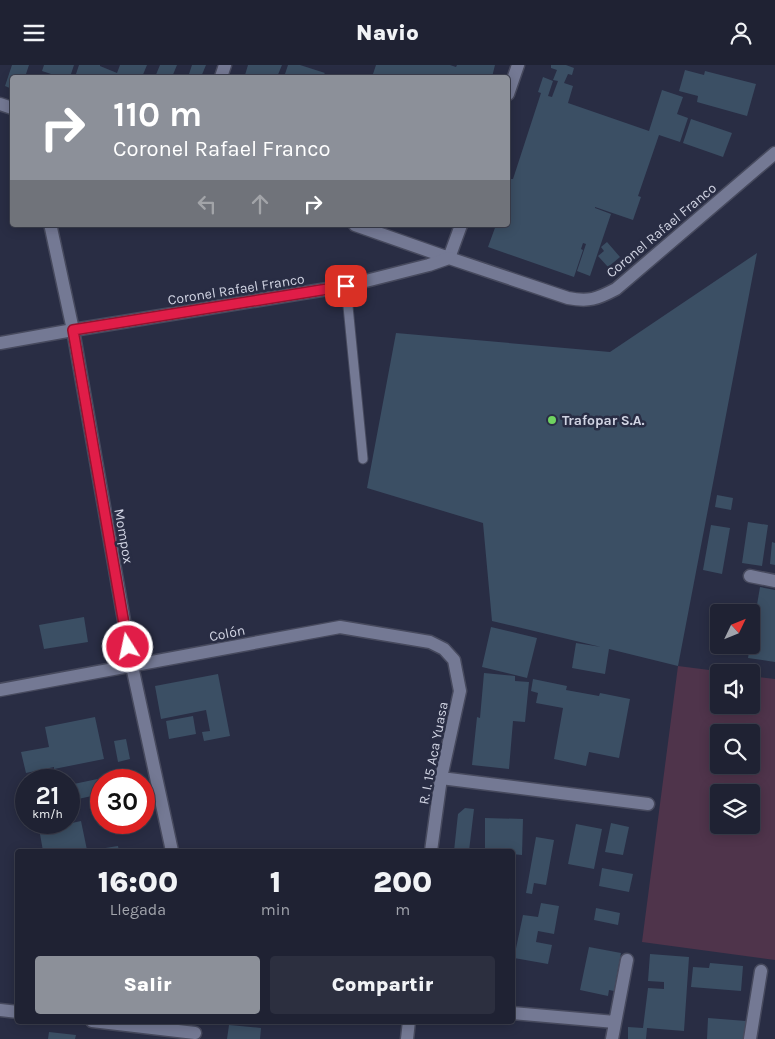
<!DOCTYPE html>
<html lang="es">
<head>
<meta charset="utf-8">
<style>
  body { margin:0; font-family:Karla,sans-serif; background:#2c2f3f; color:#f1f3f6; height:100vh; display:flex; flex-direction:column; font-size:19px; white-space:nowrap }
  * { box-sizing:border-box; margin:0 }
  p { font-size:16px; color:#a1a4ac }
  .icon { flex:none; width:28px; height:28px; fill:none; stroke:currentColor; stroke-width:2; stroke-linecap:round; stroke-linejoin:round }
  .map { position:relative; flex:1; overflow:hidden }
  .sheet { position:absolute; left:15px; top:784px; width:500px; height:175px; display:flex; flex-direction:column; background:#1f2233; border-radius:5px; box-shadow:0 2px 12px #0003,0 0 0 1px #3c3f4e }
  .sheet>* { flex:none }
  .banner { position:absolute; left:10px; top:10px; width:500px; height:152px; border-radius:5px; box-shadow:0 2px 12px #0003,0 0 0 1px #3c3f4e; background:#8c9099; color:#fff; overflow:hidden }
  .needle { width:32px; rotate:47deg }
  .controls { position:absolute; left:710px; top:539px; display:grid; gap:10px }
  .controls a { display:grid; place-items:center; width:50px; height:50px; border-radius:5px; background:#1f2233; box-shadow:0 2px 12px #0003,0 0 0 1px #3c3f4e; font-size:25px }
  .speed { position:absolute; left:15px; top:704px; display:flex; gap:10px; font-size:25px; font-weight:700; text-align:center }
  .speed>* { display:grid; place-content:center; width:65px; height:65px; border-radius:50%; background:#1f2233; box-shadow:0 2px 12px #0003,0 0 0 1px #3c3f4e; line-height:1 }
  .speed small { font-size:12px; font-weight:400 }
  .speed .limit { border:8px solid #d22; background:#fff; color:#111 }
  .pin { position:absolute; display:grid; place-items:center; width:42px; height:42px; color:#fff; margin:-21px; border-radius:10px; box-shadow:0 2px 8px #0006 }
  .me { position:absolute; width:55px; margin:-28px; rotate:350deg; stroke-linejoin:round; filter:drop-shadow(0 0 4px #0008) }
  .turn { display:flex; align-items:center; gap:18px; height:105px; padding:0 20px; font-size:22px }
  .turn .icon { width:65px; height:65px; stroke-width:2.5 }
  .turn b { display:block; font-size:35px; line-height:42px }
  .lanes { display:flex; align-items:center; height:48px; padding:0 20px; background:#0003; justify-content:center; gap:25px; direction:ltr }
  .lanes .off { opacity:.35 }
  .eta { display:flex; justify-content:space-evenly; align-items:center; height:85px; text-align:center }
  .eta b { font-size:30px; font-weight:800; line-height:35px }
  .primary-button { display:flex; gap:10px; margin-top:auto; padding:10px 20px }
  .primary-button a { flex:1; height:58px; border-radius:5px; background:#8c9099; color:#fff; font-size:20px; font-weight:800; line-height:58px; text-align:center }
  .primary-button a+a { background:#2c2f3f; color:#f1f3f6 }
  header { display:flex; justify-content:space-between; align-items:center; height:65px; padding:0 20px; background:#1f2233; font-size:22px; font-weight:800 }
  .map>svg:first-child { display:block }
  .green { fill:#4f344b; fill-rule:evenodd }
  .building { fill:#3b4f64 }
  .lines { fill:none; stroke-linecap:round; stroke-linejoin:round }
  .lane-casing { stroke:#474a5e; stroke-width:11 }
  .street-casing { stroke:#474a5e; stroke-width:15 }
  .secondary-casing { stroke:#474a5e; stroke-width:15 }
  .lane { stroke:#747994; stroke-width:9 }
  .street { stroke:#747994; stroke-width:12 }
  .secondary { stroke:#747994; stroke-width:12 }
  .route-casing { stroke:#92132f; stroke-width:12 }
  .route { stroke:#e11d48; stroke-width:9 }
  .poi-dot { fill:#6fd360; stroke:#292d44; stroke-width:2 }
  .labels { text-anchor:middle; stroke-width:5; stroke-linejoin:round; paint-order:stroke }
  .street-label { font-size:14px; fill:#d1d4e3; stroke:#292d44 }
  .poi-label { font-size:14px; font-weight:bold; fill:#d1d4e3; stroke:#292d44; text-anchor:start }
</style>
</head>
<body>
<header><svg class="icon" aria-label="menu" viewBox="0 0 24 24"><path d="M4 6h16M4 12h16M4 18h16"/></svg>Navio<svg class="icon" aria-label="person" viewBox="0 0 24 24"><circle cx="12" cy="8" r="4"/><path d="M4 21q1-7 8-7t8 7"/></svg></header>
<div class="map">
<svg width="775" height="974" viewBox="0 0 775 974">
  <rect width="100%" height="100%" fill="#292d44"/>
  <path class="green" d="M678 601 725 607 719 608V640H751V611L775 614V895L642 877ZM719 668H751V700H719ZM719 728H751V760H719Z"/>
  <path class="building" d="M12 0H29L25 12H12V24L5 21Z
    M44 0H74L70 12H57V11L42 6Z
    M79 0H100V1L117 8 120 0H147L142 12H75Z
    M160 0H177L172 12H155Z
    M192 0H206L201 12H188Z
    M248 0H282L277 12H252L245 10Z
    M288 0H300L325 8 324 9 333 12H284Z
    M376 0H450L456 2 457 0H495L492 12H372Z
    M551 0H566L574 3 572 10 568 9 564 18 573 21 568 38 649 66 662 25 683 32 677 49 688 53 680 77 659 70 638 131 641 132 633 155 595 142V143L611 149 590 211 577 206 586 179 583 178 581 184 583 185 574 212 488 182 496 160H508V124L511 114H513L541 28 538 27 543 12 553 16 548 31 552 32 558 16 553 15 557 5 551 3Z
    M685 5 704 10 705 6 756 19 747 51 697 37 698 31 679 26Z
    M691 54 732 68 723 92 683 78Z
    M607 177 620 192 608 202 598 191 604 186 601 182Z
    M757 188 678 601 609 584 605 609 572 603 576 578 601 582 492 556 483 458 367 423 396 268 610 287Z
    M717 430 733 433 731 445 715 442Z
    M748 457 768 460 762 501 742 498Z
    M711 460 730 463 722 509 703 505Z
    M772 477 775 478V500L770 499Z
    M760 522 775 525V597L748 593Z
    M84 552 88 577 44 584 39 560Z
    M491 562 537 573 527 613 482 602Z
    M484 608 515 611V616L529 617 525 657 513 656 509 704 472 700 477 652 480 653Z
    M218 609 230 671 204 676 202 667 210 666 206 645 161 654 155 621Z
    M533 614 567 621 566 625 599 631 600 628 630 634 619 693 589 687 586 701 554 694 563 643 536 638 538 628 531 626Z
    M193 651 196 669 169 674 166 656Z
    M95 652 104 694 54 704V702L26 708 21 687 49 682 45 662Z
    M126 674 130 694 118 697 114 676Z
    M107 712V715H101V729L69 736V720Z
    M465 743 474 744 469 786H454L458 749Z
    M485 753 523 754 522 790 512 789V786H485Z
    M81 756 87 785 80 786H43L38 758H62L63 760Z
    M611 758 629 762 623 790 605 787Z
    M576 759 602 764 594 804 568 799Z
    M536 772 554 775 546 820 534 818 532 829 526 828Z
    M118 781 119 786H93V785Z
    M602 803 633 809 629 827 599 821Z
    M541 838 559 841 554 869 538 866 536 877 552 880 548 899 514 893 523 850 538 852Z
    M596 843 620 848 618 860 594 855Z
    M589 882 621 888 614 926 609 925 608 931 580 925Z
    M650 889 689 892 684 966 647 963 646 974H628V962L643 963 648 923 664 924V917L648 916Z
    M710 898 743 901 741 926 691 922 693 902 709 903Z
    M708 953 746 956 745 974H707Z
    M229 960 261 963 260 974H227Z
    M49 967 76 970 75 974H48Z"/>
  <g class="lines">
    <defs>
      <path id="lane" d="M346 221 363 394"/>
      <path id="street" d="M221 12 225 0
        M508 29 518 0
        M0 39 12 43
        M52 160 51 163 73 265 132 601 172 786
        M355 160 449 193 461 160
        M750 511 775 516
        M0 625 340 562 430 577 444 584 454 595 460 626 441 713 431 786
        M441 713 648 739
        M0 945 18 947
        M512 948 615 957
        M92 956 195 968
        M407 974 409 956
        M612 974 627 895
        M750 974 761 906"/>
      <path id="secondary" d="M0 278 73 265 346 221 429 200 449 193 568 233C589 237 597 234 616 224L775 88"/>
    </defs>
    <use href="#lane" class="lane-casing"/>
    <use href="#street" class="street-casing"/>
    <use href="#secondary" class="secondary-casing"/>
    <use href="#lane" class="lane"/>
    <use href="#street" class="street"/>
    <use href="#secondary" class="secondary"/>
  </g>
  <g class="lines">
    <defs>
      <path id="route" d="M128 582 73 265 346 221"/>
    </defs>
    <use href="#route" class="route-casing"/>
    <use href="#route" class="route"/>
  </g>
  <circle class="poi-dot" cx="552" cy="355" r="5"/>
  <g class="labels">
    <g class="street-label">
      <text transform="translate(661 165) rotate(-40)" y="5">Coronel Rafael Franco</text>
      <text transform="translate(236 224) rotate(-9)" y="5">Coronel Rafael Franco</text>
      <text transform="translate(124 471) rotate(80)" y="5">Mompox</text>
      <text transform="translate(227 568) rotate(-11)" y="5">Colón</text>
      <text transform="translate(433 688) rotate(-79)" y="5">R. I. 15 Aca Yuasa</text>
    </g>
    <g class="poi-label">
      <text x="562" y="360">Trafopar S.A.</text>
    </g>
  </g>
</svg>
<div class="controls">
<a><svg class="needle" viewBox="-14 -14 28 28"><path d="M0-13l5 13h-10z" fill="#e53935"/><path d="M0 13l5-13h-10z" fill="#a1a4ac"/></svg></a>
<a><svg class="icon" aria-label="sound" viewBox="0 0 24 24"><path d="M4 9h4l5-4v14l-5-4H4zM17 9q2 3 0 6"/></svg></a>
<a><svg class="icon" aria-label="search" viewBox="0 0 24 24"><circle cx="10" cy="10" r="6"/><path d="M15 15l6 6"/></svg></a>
<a><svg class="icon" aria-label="layers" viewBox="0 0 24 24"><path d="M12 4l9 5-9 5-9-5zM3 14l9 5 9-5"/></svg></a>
</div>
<div class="speed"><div>21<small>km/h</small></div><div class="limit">30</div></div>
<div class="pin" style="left:346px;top:221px;background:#d93025"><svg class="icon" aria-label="arrive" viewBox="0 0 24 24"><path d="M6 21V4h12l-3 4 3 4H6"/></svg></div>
<svg class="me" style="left:128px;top:582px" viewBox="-20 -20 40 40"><circle r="17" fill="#e11d48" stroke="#fff" stroke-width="3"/><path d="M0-11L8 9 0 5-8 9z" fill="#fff"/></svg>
<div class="banner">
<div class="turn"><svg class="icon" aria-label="right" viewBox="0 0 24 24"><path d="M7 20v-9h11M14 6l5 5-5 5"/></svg><div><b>110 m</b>Coronel Rafael Franco</div></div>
<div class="lanes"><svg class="icon off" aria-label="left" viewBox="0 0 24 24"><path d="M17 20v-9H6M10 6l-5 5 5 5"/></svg><svg class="icon off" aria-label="ahead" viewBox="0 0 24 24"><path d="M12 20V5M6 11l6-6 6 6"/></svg><svg class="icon" aria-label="right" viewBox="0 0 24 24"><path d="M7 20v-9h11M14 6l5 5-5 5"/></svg></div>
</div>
<section class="sheet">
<div class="eta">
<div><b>16:00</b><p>Llegada</p></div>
<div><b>1</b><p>min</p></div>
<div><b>200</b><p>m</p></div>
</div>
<div class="primary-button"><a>Salir</a><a>Compartir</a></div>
</section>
</div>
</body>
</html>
